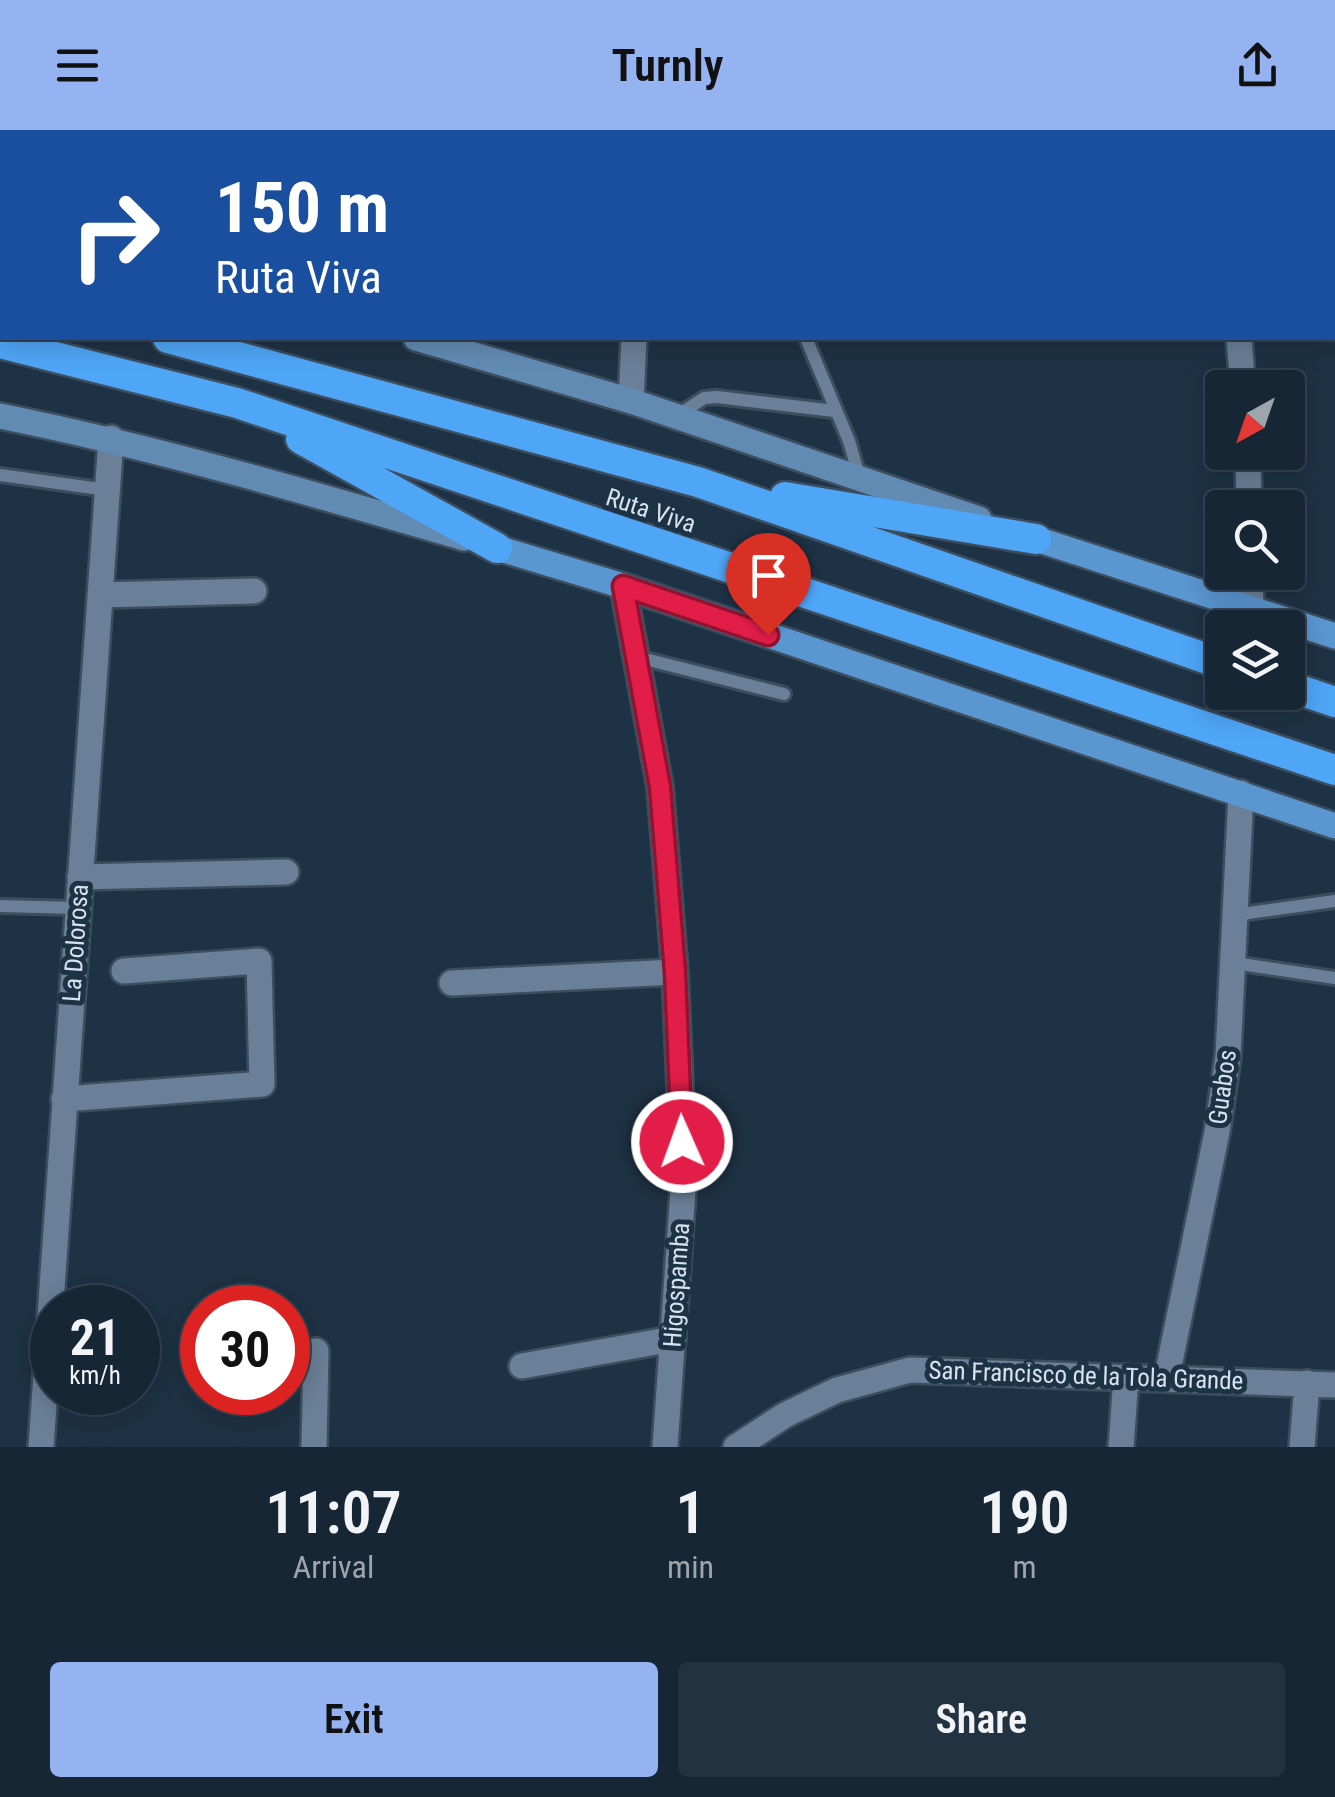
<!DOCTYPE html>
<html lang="en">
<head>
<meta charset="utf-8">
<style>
  body { margin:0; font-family:"Roboto Condensed",sans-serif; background:#233240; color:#f1f3f6; height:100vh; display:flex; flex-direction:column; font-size:38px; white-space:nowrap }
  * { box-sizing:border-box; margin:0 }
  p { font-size:32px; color:#9ea5ac }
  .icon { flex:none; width:55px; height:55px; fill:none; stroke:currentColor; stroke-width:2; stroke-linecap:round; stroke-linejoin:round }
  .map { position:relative; height:1317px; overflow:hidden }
  .side { display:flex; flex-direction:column; background:#162634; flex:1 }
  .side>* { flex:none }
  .guide { position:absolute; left:0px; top:0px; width:1335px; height:210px; box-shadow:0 5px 25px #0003,0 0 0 2px #35434f; background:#1a4fa0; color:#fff; overflow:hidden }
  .needle { width:65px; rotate:220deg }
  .tools { position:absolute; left:1205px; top:240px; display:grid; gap:20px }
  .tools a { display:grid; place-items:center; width:100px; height:100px; border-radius:10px; background:#162634; box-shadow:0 5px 25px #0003,0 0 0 2px #35434f; font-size:50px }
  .speed { position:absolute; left:30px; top:1155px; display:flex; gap:20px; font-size:50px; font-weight:700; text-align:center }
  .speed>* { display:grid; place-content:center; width:130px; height:130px; border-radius:50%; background:#162634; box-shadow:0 5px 25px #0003,0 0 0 2px #35434f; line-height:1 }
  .speed small { font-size:25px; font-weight:400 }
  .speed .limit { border:15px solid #d22; background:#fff; color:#111 }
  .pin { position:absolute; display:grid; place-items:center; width:85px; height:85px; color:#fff; margin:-102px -42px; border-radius:50% 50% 50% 0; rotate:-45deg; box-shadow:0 0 10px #0007 }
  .pin .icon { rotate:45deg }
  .me { position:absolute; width:110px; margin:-55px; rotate:358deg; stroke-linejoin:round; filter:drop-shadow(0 0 8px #0008) }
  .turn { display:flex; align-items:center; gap:35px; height:210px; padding:0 50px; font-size:45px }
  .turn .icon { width:130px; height:130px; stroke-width:2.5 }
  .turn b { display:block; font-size:70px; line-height:85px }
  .eta { display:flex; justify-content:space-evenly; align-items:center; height:170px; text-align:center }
  .eta b { font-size:60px; font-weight:600; line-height:70px }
  .button { display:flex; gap:20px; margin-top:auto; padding:20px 50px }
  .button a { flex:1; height:115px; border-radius:10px; background:#95b2f1; color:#111; font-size:40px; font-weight:600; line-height:115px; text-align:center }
  .button a+a { background:#233240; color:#f1f3f6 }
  header { display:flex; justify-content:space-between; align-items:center; height:130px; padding:0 50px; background:#95b2f1; color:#111; font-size:45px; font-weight:600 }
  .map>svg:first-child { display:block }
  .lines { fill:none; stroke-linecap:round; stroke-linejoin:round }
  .lane-casing { stroke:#3c4d5e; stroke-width:18 }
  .street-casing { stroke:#3c4d5e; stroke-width:30 }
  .secondary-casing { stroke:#3c4d5e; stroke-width:30 }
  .primary-casing { stroke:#3c4d5e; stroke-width:30 }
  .highway-casing { stroke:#3c4d5e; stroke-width:35 }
  .lane { stroke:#6a8098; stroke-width:12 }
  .street { stroke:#6a8098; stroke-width:25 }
  .secondary { stroke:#628bb4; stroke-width:25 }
  .primary { stroke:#5a96d0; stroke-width:25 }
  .highway { stroke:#4fa5f6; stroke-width:30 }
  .route-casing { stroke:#92132f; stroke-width:25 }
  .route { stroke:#e11d48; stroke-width:18 }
  .labels { text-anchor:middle; stroke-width:10; stroke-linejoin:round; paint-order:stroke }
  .street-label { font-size:25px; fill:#d6e2ef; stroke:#1e3245 }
</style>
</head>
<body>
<header><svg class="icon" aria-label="menu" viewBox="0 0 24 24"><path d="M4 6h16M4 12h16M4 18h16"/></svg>Turnly<svg class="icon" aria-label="share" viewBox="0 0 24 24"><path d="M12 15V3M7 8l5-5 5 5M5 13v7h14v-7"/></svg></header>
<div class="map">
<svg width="1335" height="1317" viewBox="0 0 1335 1317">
  <rect width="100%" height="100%" fill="#1e3245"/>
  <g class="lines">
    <defs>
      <path id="lane" d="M806 208 849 311 860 349
        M677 286 704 268 717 267 834 281
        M0 345 107 360
        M637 527 784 564
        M0 776 77 778
        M1234 785 1335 771
        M1234 833 1335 848"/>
      <path id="street" d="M640 0 641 2
        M1196 0 1200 2
        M132 2V0
        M179 2 206 0
        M1042 2 1139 0
        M1223 2 1234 0
        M1332 189 1335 190
        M1239 208 1243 258
        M631 271 634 208
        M1248 322 1249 378
        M1250 442 1251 478
        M623 456 660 657 675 842 684 1046 665 1317
        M100 465 254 461
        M80 747 286 742
        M452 853 675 842
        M64 969 262 954 259 831 124 841
        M522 1236 673 1209
        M1167 1246 1217 1002 1228 926 1241 663
        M41 1317 111 308
        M314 1317 316 1221
        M736 1317 785 1285 837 1260 910 1240 1335 1255
        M1121 1317 1126 1247
        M1302 1317 1307 1253"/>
      <path id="secondary" d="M0 83H2
        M416 208 631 271 979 389
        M0 286C158 318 310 363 464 408"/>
      <path id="primary" d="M1036 409 1335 506
        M497 418 623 456 1335 696"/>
      <path id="highway" d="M0 161 2 162
        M168 208 698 352 1222 534
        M0 213 237 273 1335 640
        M301 309 497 418
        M785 367 1036 409
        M1288 556 1335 572"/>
    </defs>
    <use href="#lane" class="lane-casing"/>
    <use href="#street" class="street-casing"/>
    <use href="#secondary" class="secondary-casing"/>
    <use href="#primary" class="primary-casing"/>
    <use href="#highway" class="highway-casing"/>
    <use href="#lane" class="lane"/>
    <use href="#street" class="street"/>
    <use href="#secondary" class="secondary"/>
    <use href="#primary" class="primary"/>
    <use href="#highway" class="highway"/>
  </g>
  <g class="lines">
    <defs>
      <path id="route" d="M682 1012 675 842 660 657 623 456 768 505"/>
    </defs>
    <use href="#route" class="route-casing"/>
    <use href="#route" class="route"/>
  </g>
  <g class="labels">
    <g class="street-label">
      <text transform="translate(651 380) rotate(18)" y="9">Ruta Viva</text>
      <text transform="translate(75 813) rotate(-86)" y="9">La Dolorosa</text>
      <text transform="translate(1222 957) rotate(-82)" y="9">Guabos</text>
      <text transform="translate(676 1155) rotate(-86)" y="9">Higospamba</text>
      <text transform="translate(1086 1245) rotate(2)" y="9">San Francisco de la Tola Grande</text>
    </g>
  </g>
</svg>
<div class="tools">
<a><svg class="needle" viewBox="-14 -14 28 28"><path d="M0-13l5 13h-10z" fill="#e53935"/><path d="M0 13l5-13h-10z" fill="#9ea5ac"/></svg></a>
<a><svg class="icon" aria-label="search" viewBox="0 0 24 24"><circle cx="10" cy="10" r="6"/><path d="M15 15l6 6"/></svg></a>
<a><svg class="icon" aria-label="layers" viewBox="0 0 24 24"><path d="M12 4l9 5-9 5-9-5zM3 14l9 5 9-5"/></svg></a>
</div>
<div class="speed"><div>21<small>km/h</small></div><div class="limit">30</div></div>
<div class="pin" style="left:768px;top:505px;background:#d93025"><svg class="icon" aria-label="arrive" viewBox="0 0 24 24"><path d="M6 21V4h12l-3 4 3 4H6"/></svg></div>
<svg class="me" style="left:682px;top:1012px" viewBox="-20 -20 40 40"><circle r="17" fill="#e11d48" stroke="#fff" stroke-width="3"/><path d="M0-11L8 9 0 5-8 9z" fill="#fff"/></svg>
<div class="guide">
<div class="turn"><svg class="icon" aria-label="right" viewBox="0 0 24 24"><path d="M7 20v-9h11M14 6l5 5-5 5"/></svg><div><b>150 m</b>Ruta Viva</div></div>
</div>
</div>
<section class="side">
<div class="eta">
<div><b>11:07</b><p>Arrival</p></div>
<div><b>1</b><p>min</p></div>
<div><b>190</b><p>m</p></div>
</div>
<div class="button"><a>Exit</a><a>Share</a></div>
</section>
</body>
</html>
